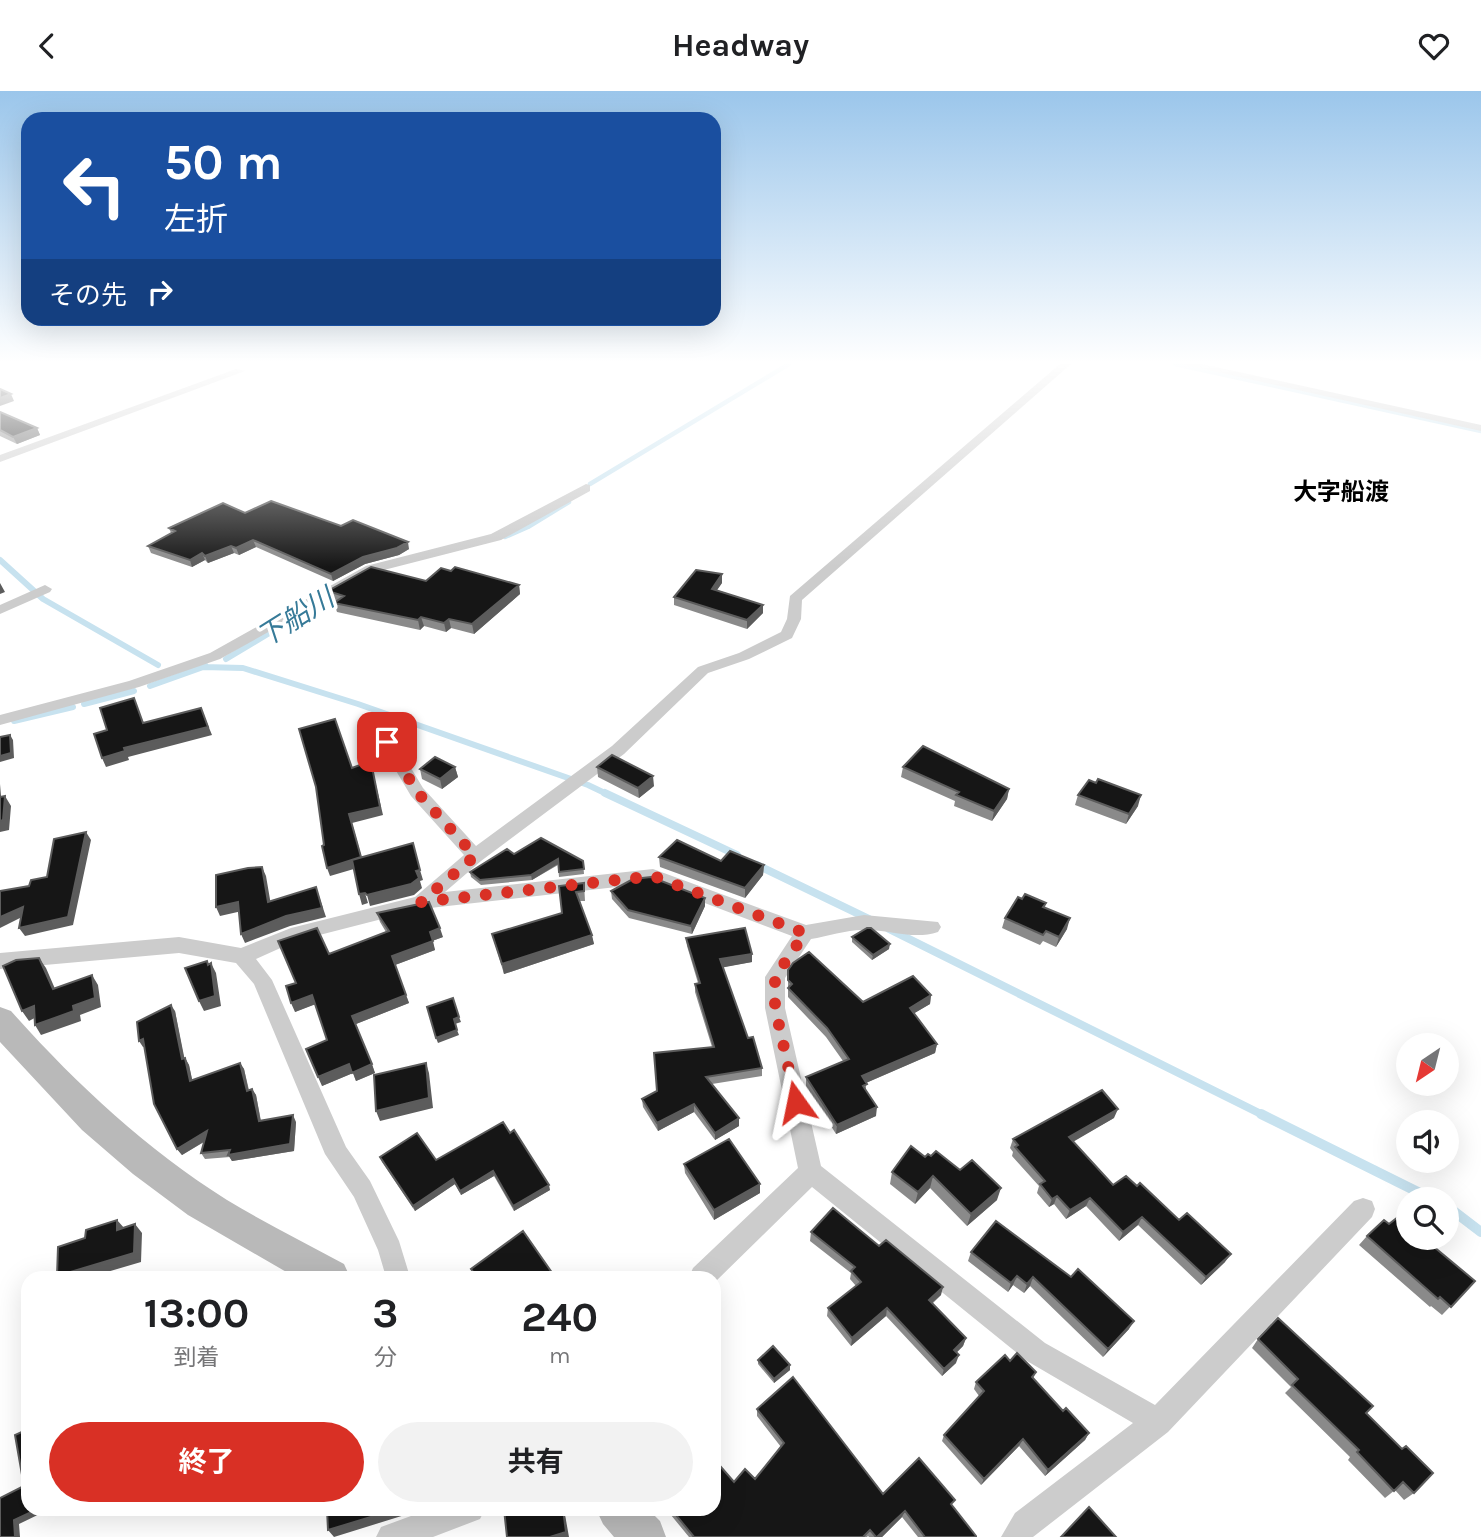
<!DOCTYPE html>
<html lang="ja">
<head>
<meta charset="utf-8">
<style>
  body { margin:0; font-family:Karla,"Noto Sans JP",sans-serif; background:#f2f2f2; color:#202124; height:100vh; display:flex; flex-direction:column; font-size:26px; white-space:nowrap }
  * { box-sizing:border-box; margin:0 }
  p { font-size:23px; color:#757577 }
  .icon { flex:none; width:38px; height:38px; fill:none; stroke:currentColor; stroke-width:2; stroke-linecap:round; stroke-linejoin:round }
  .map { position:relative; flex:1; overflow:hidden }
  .details { position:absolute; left:21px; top:1180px; width:700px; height:245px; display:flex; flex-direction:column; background:#fff; border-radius:21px; box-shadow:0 7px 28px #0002 }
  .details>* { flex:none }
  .hud { position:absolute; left:21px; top:21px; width:700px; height:214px; border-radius:21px; box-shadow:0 7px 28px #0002; background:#1a4fa0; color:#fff; overflow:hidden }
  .needle { width:46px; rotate:215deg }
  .controls { position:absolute; left:1396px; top:942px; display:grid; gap:14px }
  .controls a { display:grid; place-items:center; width:63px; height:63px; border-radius:50%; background:#fff; box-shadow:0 7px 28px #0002; font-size:35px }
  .pin { position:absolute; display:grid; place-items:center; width:60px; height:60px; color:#fff; margin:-30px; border-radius:14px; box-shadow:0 4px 10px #0006 }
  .me { position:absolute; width:77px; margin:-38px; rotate:348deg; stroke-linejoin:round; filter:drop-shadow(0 0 5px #0008) }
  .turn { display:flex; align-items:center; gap:24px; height:147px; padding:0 28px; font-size:32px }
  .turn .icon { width:91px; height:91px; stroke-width:2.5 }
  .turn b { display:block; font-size:49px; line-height:60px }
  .then { display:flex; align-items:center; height:66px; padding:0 28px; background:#0003; gap:14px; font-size:26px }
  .eta { display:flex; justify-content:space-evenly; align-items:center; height:119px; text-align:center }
  .eta b { font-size:42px; font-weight:700; line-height:49px }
  .button { display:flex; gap:14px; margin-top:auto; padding:14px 28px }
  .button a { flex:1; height:80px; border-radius:42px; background:#d93025; color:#fff; font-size:28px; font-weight:700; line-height:80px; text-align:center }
  .button a+a { background:#f2f2f2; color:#202124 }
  header { display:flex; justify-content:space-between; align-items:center; height:91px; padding:0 28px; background:#fff; font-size:32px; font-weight:700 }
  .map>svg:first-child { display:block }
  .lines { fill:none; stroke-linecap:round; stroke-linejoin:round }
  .stream-far3 { stroke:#c7e2ef; stroke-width:4.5 }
  .stream-far2 { stroke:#c7e2ef; stroke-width:6 }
  .stream-far1 { stroke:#c7e2ef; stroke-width:8 }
  .stream { stroke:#c7e2ef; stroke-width:10 }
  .street { fill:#ccc; fill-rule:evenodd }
  .secondary { fill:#b9b9b9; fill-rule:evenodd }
  .wall { fill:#8a8a8a }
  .shaded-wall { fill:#5c5c5c }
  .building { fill:#161616; stroke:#5c5c5c; stroke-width:2 }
  .route { stroke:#d93025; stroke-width:12; stroke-dasharray:0 21.6 }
  .labels { text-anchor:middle; stroke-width:7; stroke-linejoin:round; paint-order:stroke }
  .far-quarter-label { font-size:24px; font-weight:bold; fill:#000; stroke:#fff }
  .water-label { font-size:28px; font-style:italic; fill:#367a98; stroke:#fff }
</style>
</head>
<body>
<header><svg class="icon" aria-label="back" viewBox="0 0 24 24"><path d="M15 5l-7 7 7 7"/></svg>Headway<svg class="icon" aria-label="heart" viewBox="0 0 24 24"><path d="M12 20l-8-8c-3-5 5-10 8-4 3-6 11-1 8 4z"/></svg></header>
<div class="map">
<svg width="1481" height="1446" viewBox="0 0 1481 1446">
  <rect width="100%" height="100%" fill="#fff"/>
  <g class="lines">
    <path class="stream-far3" d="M1175 273 1481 340
      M590 393 789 273
      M505 446 528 436 569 411"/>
    <path class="stream-far2" d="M0 469 43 508 158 574
      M226 568 304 521
      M203 576 243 577 358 613 588 694 609 704
      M150 595 206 575
      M84 613 134 600
      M14 630 73 616"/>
    <path class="stream-far1" d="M605 702 737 764
      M757 774 869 828
      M889 838 1265 1025"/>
    <path class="stream" d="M1261 1023 1432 1108
      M1447 1115 1481 1141"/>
    <path class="street" d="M1060 273H1071L802 509 801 528 792 547 749 568 708 582 624 663 481 770 445 801 653 778 806 834 864 824 938 831 941 836 938 841C914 849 890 839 866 839 849 838 828 845 811 848L785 887V917L821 1075 1045 1252 1155 1314 1354 1110 1363 1107 1372 1110 1375 1118 1372 1126 1168 1341 1033 1446H1001L1015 1422 1133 1332 1027 1270 812 1096 714 1192V1186H689L693 1177 798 1077 765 917V886L792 845 652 792 421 818 296 850 256 868 272 889 346 1056 370 1090 399 1150 410 1186H386L378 1159 354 1106 325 1063 254 893 236 872 179 862 0 878V862L179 846 241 857 291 837 415 806 464 764 411 705 379 651 381 647H393L423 697 476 755 612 655 698 576 739 562 781 541 787 528 790 505Z
      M1182 273H1202L1481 334V340Z
      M236 278 245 280 0 371V364Z
      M586 393 590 394V400L501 449 376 481 220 568 139 596 0 634V624L129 590 210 562 366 475 491 443Z
      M45 494 52 498 50 501 0 523V514Z
      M430 1418H485L480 1428 433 1446H376L381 1436Z"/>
    <path class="secondary" d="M0 916 11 920C75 992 145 1057 227 1109 265 1132 305 1152 344 1173L350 1186H295L188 1124 133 1083 82 1039 0 951Z
      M596 1418H648L660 1430 666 1446H614L603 1433Z"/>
  </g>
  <path class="wall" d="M0 321 37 337 40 344 17 353 0 345Z
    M245 422 341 435 409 458 399 464 365 473 333 490 256 456 239 464 234 462 208 472 205 469 192 476 151 462 148 455 171 442 169 437Z
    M426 490 519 494 520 503 474 543 451 537 446 541 424 535 420 539 337 521 334 512 336 511 330 509 328 500Z
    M722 492 717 499 763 514V522L747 538 674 514V506Z
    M455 676 458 686 442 698 422 688 420 678Z
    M597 676 654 695 639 707 598 686Z
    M903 676 1009 698 1007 708 992 730 954 715 955 710 901 686Z
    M1078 704 1138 715 1126 733 1075 714Z
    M514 763 583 770 584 783 559 786 558 774 532 789 481 794 471 786 470 781Z
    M659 766 764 774 763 784 745 807 660 776Z
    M584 792 585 810H580L594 853 504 883 492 843 562 822Z
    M611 800 705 807V815L692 843 629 827 612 808Z
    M1046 812 1045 816 1067 838 1056 856 1043 850 1040 854 1002 837 1005 827Z
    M377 822 443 846 432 850 435 859 395 874 409 912 356 933 375 982 356 990 353 982 322 995 327 949 315 913 295 921 296 892 329 863 386 841 380 831Z
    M852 846 889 858 872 869 852 851Z
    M686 847 752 871 723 876 748 947 762 977V985L712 993 739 1035 715 1049 694 1021 658 1040 643 1016 642 1008 657 1000 712 956 695 901V893L698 892 687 855Z
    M788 888 863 911 931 904 930 913 914 922 937 953 935 962 866 992V1000L876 1025 836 1043 806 995V986L843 970 826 946 788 906Z
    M175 920 184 968 185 967 189 974 192 989 240 972 244 978 249 999 252 998 256 1004 261 1030 296 1031 294 1060 232 1070 230 1066 205 1068 201 1062 204 1051 182 1064 177 1058 144 956H143Z
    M1114 1027 1073 1050 1113 1094 1225 1171 1201 1194 1138 1134 1119 1150 1086 1115 1066 1128 1054 1113 1049 1116 1037 1102 1039 1095 1012 1065 1013 1061 1010 1057 1013 1048Z
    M510 1042 550 1099 514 1120 494 1085 461 1104 455 1093 415 1120 382 1071 380 1066 436 1069Z
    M925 1066 997 1109 967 1135 930 1097 915 1113 890 1093 892 1081Z
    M684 1073 760 1093V1102L714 1129 685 1082Z
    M996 1130 1129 1238 1103 1266 1030 1195 1024 1202 1013 1194 1008 1201 968 1170 971 1161Z
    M811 1141 879 1155 941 1204 932 1213 966 1247 963 1255 956 1262V1272L942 1285 886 1225 851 1255 827 1225 828 1217 856 1195 850 1188 851 1182 810 1150Z
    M1367 1145 1475 1190 1442 1224 1431 1215 1430 1216 1359 1154Z
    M1258 1248 1366 1322 1414 1402 1404 1409 1395 1399 1385 1407 1348 1369 1350 1366 1285 1302 1291 1296 1252 1257Z
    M758 1269 790 1274V1279L774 1292 758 1273Z
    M1010 1270 1036 1281 1033 1288 1063 1320 1089 1342 1085 1349 1045 1385 1019 1355 981 1394 942 1350 944 1344 979 1305 974 1298 976 1291Z
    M757 1318 883 1403 952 1415 976 1446H918L902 1426 882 1446H869L868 1445 867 1446H689L666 1418H714L734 1391 755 1388 781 1356 757 1325Z"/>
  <path class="shaded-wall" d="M11 303 14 310 0 315V307Z
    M37 337 40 344 17 353 13 346Z
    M253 449 256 456 239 464 236 457Z
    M408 451 409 458 399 464 365 473 333 490 331 483 363 466Z
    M231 455 234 462 208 472 205 465Z
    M202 462 205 469 192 476 190 469Z
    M722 483V492L712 506V498Z
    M0 492 5 501 0 503Z
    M519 494 520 503 474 543 472 533Z
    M763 514V522L747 538V529Z
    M421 526 424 535 420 539 418 529Z
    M449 528 451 537 446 541 444 532Z
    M201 617 212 644 128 666 129 669 106 676 102 667Z
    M10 644 13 649 14 667 0 671V665Z
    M455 676 458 686 442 698 440 688Z
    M373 681 383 724 352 732 364 775 330 785 327 777 349 723Z
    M653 685 654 695 639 707 638 697Z
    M0 693 1 705 5 712V705L11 715 9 739 0 741Z
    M1009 698 1007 708 992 730 994 720Z
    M1141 704 1138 715 1126 733 1129 723Z
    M86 741 91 749 73 834 25 845 19 837Z
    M558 768V773L532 789 531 784Z
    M764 774 763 784 745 807V797Z
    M262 776 266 785 272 820 268 811Z
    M420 779 423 789 420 790 422 797 414 804 370 815 367 804Z
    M316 796 326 826 290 835 245 852 241 843Z
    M365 802 368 812 362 814 359 803Z
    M705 807V815L692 843 691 835Z
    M238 811 242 820 220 825 216 816Z
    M23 816 28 823 0 837V826Z
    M1070 827 1067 838 1056 856 1059 846Z
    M440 837 443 846 432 850 430 841Z
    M592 844 594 853 504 883 502 873Z
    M433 850 435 859 395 874 392 865Z
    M890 853 889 858 872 869 873 864Z
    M752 863V871L720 877V868Z
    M39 867 46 877 59 907 53 898Z
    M207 870 212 879 211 872 216 882 221 915 204 920 199 910 208 874Z
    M92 884 98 894 101 916 80 924 81 930 41 944 35 934 73 915Z
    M312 904 316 913 295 921 291 912Z
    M406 904 409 912 356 933 352 925Z
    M931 904 930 913 908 926 910 917Z
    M171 914 175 920 186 975 182 968Z
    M34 915 40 924 29 930 22 920Z
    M459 926 461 931 455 933 454 928Z
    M457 939 459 944 438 952 436 947Z
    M143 948 147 955 143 956 139 950Z
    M937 953 935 962 861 994 862 985Z
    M185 967 189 974 194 997 190 990Z
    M240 972 244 978 250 1006 247 1000Z
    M426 972 429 982 433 1017 380 1030 376 1020Z
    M349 973H372L375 982 356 990 353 982 322 995 318 986Z
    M252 998 256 1004 262 1037 259 1030Z
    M694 1013V1021L658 1040 657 1032Z
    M877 1016 876 1025 836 1043 837 1034Z
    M1118 1018 1114 1027 1066 1055 1069 1046Z
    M293 1024 296 1031 294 1060 232 1070 228 1064Z
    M739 1027V1035L715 1049V1042Z
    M207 1040 210 1047 182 1064 177 1058Z
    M493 1080 494 1085 461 1104 460 1100Z
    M933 1085 930 1097 915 1113 918 1101Z
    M453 1088 455 1093 415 1120 413 1115Z
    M760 1093V1102L714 1129V1119Z
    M549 1094 550 1099 514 1120 513 1115Z
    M1001 1097 997 1109 967 1135 971 1123Z
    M1057 1105 1054 1113 1049 1116 1052 1108Z
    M1090 1107 1086 1115 1066 1128 1070 1119Z
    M1142 1126 1138 1134 1119 1150 1123 1141Z
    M117 1129 125 1138 117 1139Z
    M135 1133 142 1142 141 1171 90 1186H58L57 1185Z
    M1231 1163 1225 1171 1201 1194 1206 1186Z
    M1017 1185 1013 1194 1008 1201 1011 1192Z
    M1033 1186 1030 1195 1024 1202 1027 1193Z
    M943 1196 941 1204 926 1217 929 1209Z
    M887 1217 886 1225 851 1255 852 1247Z
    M1134 1230 1129 1238 1103 1266 1108 1258Z
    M966 1247 963 1255 951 1267 954 1259Z
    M959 1264 956 1272 942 1285 944 1278Z
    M790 1274V1279L774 1292V1288Z
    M1089 1342 1085 1349 1045 1385 1048 1379Z
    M1023 1348 1019 1355 981 1394 984 1388Z
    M38 1418H50L19 1433 20 1446H15L14 1429Z
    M397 1418H424L334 1446 328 1439Z
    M563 1418H564L569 1446H550Z
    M905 1420 902 1426 882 1446H877Z"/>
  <path class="building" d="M0 298 11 303 0 307Z
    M0 321 37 337 13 346 0 339Z
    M271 410 341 435 353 429 408 451 397 457 363 466 331 483 253 449 236 457 231 455 205 465 202 462 190 469 148 455 175 440 169 437 223 412 245 422Z
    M371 476 426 490 441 477 451 480 455 476 519 494 472 533 449 528 444 532 421 526 418 529 334 512 344 505 328 500Z
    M696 479 722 483 712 498 763 514 747 529 674 506Z
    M134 607 143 632 201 617 208 636 124 657 125 660 102 667 94 643 107 639 100 617Z
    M335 628 352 677 368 671 373 681 380 716 349 723 361 766 327 777 322 755 324 754 316 696 299 638Z
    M10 644 11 662 0 665V646Z
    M923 655 1009 698 994 720 956 704 959 701 903 676Z
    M612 664 653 685 638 697 597 676Z
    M435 666 455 676 440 688 420 678Z
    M1098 688 1141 704 1129 723 1078 704 1089 689 1096 692Z
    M5 705 3 729 0 730V706Z
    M86 741 68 826 19 837 23 816 0 826V800L29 795 31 789 47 786 54 748Z
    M541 747 583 770 584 778 559 781 558 768 531 784 480 789 470 781 507 758 514 763Z
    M677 749 721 770 730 760 764 774 745 797 659 766Z
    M413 752 420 779 416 780 419 787 411 793 367 804 365 802 359 803 352 769Z
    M262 776 268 811 316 796 322 817 286 825 241 843 238 811 216 816V784L248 777Z
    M651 786 705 807 691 835 628 819 611 800 633 788Z
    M584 792V800L576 801 592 844 502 873 492 843 562 822 559 795Z
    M1025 803 1046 812 1043 816 1070 827 1059 846 1046 840 1043 844 1005 827 1018 806 1022 808Z
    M429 811 440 837 430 841 433 850 392 865 406 904 352 925 372 973 352 982 349 973 318 986 306 958 327 949 312 904 291 912 286 895 296 892 278 850 317 837 329 863 389 840 377 822Z
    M745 837 752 863 720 868 748 947 753 946 762 977 706 986 739 1027 715 1042 694 1013 657 1032 642 1008 657 1000 654 962 714 956 695 893 700 892 686 847Z
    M867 837H871L890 853 873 864 852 846Z
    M809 861 863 911 913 885 931 904 910 917 937 953 862 985 867 993 863 995 877 1016 837 1034 806 986 849 968 827 937 788 897 792 893 788 889V879L793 872Z
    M39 867 53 898 92 884 95 907 73 915 74 920 35 934 34 915 22 920 3 875 16 869Z
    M207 870 208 874 211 872 215 905 199 910 185 877Z
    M453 907 459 926 454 928 457 939 436 947 427 916Z
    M171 914 182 968 185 967 190 990 240 972 247 1000 252 998 259 1030 293 1024 290 1053 228 1064 230 1059 201 1062 207 1040 177 1058 154 1013 143 948 139 950 137 931Z
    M426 972 429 1007 376 1020 374 984Z
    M1102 999 1118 1018 1069 1046 1113 1094 1126 1085 1137 1095 1140 1092 1179 1129 1187 1122 1231 1163 1206 1186 1142 1126 1123 1141 1090 1107 1070 1119 1057 1105 1052 1108 1040 1093 1045 1090 1015 1056 1018 1054 1013 1048Z
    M503 1031 510 1042 514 1039 549 1094 513 1115 493 1080 460 1100 453 1088 413 1115 380 1066 417 1042 436 1069Z
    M729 1048 760 1093 714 1119 684 1073Z
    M911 1055 925 1066 928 1063 931 1065 936 1060 960 1079 972 1069 1001 1097 971 1123 933 1085 918 1101 892 1081Z
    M833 1117 879 1155 886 1149 943 1196 929 1209 966 1247 954 1259 959 1264 944 1278 887 1217 852 1247 828 1217 861 1191 851 1180 855 1176 811 1141Z
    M1398 1126 1409 1135V1146H1422L1475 1190 1451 1216 1440 1206 1438 1208 1367 1145 1384 1129 1389 1133Z
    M117 1129V1139L135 1133 134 1162 57 1185 58 1156 85 1147 86 1139Z
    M996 1130 1071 1186 1078 1178 1134 1230 1108 1258 1033 1186 1027 1193 1017 1185 1011 1192 971 1161Z
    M523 1140 555 1186H477L471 1178Z
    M1278 1227 1373 1315 1366 1322 1402 1358 1406 1355 1433 1382 1414 1402 1403 1391 1394 1400 1357 1361 1359 1359 1292 1294 1298 1288 1258 1248Z
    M773 1255 790 1274 774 1288 758 1269Z
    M1017 1262 1036 1281 1032 1286 1063 1320 1066 1317 1089 1342 1048 1379 1023 1348 984 1388 944 1344 984 1300 976 1291 1005 1264 1010 1270Z
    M793 1286 883 1403 919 1367 955 1409 951 1413 976 1445V1446H925L905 1420 877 1446H876L870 1439 863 1446H694L671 1418H714V1368L734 1391 745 1378 755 1388 784 1352 757 1318Z
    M28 1338V1418H38L14 1429 15 1446H0V1407L24 1395 15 1344Z
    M1089 1416 1116 1446H1061Z
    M327 1418H397L328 1439Z
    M504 1418H563L566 1441 550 1446H507Z"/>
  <linearGradient id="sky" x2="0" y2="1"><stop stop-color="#9bc6eb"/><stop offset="0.57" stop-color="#fff"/><stop offset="1" stop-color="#fff" stop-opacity="0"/></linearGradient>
  <rect width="1481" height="476" fill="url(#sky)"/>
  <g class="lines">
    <path class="route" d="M387 651 417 701 475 765 421 811 653 785 805 842 775 886V916L796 1011"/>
  </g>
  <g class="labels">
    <g class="far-quarter-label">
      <text x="1341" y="409">大字船渡</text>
    </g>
    <g class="water-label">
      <text transform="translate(295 526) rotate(-32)" y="10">下船川</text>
    </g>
  </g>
</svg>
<div class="controls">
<a><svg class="needle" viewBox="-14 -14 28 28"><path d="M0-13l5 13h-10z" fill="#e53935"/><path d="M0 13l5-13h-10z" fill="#757577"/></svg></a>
<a><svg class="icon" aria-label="sound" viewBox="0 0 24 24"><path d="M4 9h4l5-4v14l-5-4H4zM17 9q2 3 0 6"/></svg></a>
<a><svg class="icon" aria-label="search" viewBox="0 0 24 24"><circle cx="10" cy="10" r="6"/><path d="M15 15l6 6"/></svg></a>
</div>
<div class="pin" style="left:387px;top:651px;background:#d93025"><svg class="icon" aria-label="arrive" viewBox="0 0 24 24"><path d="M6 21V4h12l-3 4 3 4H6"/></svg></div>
<svg class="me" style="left:796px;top:1011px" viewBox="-20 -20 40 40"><path d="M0-17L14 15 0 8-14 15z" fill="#d93025" stroke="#fff" stroke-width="4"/></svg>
<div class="hud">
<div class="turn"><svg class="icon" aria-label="left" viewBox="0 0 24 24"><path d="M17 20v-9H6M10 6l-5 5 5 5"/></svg><div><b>50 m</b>左折</div></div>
<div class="then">その先<svg class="icon" aria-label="right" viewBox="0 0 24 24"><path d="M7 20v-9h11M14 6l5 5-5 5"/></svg></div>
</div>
<section class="details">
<div class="eta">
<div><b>13:00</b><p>到着</p></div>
<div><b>3</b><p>分</p></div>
<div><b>240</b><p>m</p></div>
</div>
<div class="button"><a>終了</a><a>共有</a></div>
</section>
</div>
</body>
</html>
